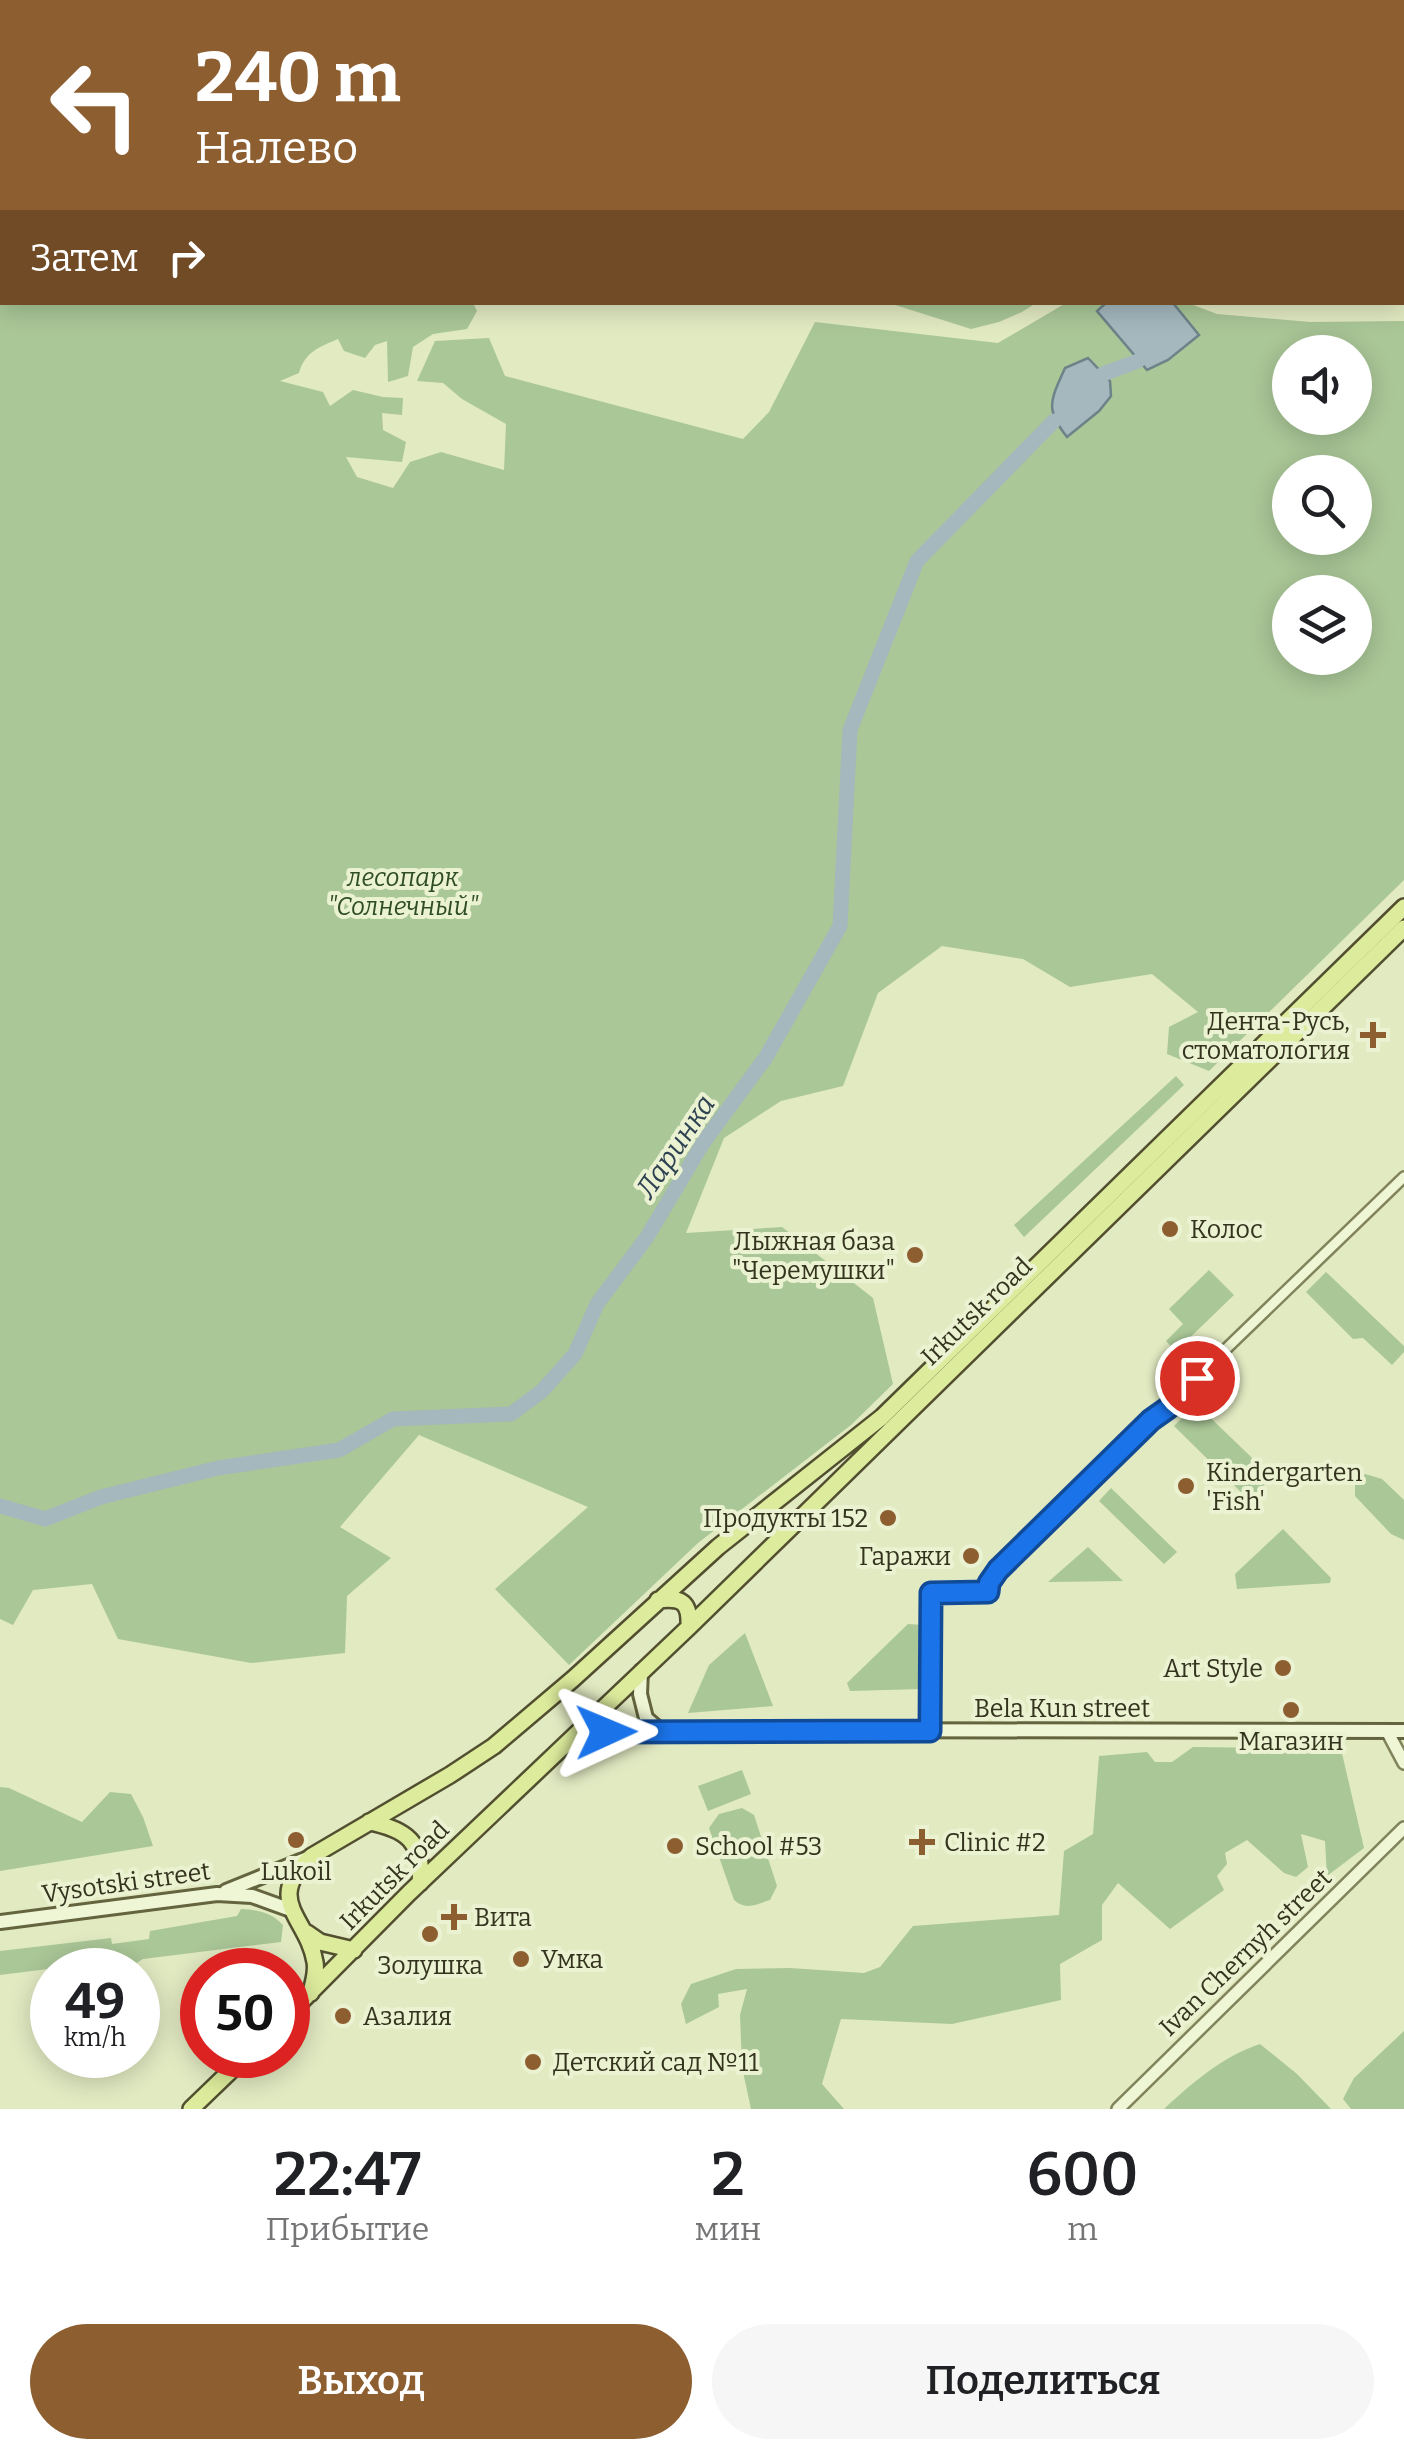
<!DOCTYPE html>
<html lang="ru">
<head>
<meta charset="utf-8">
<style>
  body { margin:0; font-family:Bitter,serif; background:#f6f6f6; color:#202124; height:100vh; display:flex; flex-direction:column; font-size:38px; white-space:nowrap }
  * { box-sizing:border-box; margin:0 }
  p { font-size:32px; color:#757577 }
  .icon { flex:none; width:55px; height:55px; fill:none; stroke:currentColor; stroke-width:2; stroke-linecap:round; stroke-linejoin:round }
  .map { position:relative; height:2109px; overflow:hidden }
  .panel { display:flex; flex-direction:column; background:#fff; flex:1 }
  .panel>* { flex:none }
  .top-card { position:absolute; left:0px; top:0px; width:1405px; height:305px; box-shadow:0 5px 25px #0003; background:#8d5e30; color:#fff; overflow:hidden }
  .tools { position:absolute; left:1272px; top:335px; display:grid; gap:20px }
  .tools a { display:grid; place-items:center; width:100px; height:100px; border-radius:50%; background:#fff; box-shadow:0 5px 25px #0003; font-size:50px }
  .speed { position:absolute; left:30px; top:1948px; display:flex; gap:20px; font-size:50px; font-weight:700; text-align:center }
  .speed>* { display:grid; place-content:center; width:130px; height:130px; border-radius:50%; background:#fff; box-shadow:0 5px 25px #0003; line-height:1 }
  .speed small { font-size:25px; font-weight:400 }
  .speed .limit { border:15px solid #d22; background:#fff; color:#111 }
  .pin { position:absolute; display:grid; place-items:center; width:85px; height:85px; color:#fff; margin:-42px; border:5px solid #fff; border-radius:50%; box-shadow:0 2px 10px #0007 }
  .me { position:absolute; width:110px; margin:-55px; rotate:89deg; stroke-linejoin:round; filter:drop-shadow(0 0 8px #0008) }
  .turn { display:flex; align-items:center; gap:35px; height:210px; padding:0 30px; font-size:45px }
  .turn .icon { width:130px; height:130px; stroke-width:2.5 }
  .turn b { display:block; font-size:70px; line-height:85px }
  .then { display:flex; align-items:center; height:95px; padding:0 30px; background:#0003; gap:20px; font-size:38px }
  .eta { display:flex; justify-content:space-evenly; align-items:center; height:170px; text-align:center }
  .eta b { font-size:60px; font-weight:600; line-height:70px }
  .action { display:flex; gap:20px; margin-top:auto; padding:20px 30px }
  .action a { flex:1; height:115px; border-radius:60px; background:#8d5e30; color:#fff; font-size:40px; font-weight:600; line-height:115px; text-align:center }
  .action a+a { background:#f6f6f6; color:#202124 }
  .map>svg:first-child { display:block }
  .green { fill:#aac797; fill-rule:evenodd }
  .water { fill:#a4b8bd; stroke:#6c838a; stroke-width:2.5 }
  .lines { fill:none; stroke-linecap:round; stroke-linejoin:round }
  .stream { stroke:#6c838a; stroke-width:2.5 }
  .river { stroke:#a4b8bd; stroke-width:15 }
  .minor-casing { stroke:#81835b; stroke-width:14 }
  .tertiary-casing { stroke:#81835b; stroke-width:16 }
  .secondary-casing { stroke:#64643e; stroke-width:18 }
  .primary-casing { stroke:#514f2f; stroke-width:20 }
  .minor { stroke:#eff6d5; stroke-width:9 }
  .tertiary { stroke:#eff6d5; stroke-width:11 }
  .secondary { stroke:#eff6d5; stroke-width:12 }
  .primary { stroke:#dceb9c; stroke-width:15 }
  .route-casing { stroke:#114b97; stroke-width:25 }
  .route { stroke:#1a73e8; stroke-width:18 }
  .poi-dot { fill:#8d5e30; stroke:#ebf2d1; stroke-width:4 }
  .labels { text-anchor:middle; stroke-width:8; stroke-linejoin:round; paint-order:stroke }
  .park-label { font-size:25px; font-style:italic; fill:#304e26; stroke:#ebf2d1 }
  .poi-label { font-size:25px; fill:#34331e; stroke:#ebf2d1; text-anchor:start }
  .street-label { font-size:25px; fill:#34331e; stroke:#ebf2d1 }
  .water-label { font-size:28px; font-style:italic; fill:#2e4252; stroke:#ebf2d1 }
</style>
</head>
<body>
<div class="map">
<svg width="1404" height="2109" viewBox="0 0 1404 2109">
  <rect width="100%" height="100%" fill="#e2eac2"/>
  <path class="green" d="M2 126V302L473 303 477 311 467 329 433 334 413 347 408 376 388 382 387 341 375 345 365 358 344 351 338 339C319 347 305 352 299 373L280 381 323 392 330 406 353 390 383 397 403 398 402 415 382 413 383 430 406 442 402 462 346 457 357 477 393 488 410 462 441 452 504 470 506 424 462 399 443 383 417 381 435 341 489 338 505 376 743 439 769 412 815 322 998 343 1066 303H1106L1098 311 1199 335 1173 303H1188L1217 314 1310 322 1404 321V880L1209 1071 1167 1054 1169 1027 1198 1012 1152 974 1070 987 1023 959 942 946 878 993 843 1086 781 1101 724 1138 686 1233 782 1227 873 1298 893 1384 851 1425 698 1543 569 1665 495 1589 588 1507 419 1435 340 1527 391 1558 347 1596 345 1653 251 1663 118 1639 92 1584 33 1590 13 1625 0 1619V127ZM1290 352H1355V418H1290ZM1290 472H1355V538H1290ZM1290 592H1355V658H1290Z
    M889 303H1036L1022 312 999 322 971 329Z
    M1176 1076 1184 1085 1024 1237 1014 1225Z
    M1209 1270 1234 1295 1176 1351 1166 1341 1183 1324 1169 1309Z
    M1326 1272 1404 1346V1352L1392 1365 1363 1338 1353 1339 1306 1292Z
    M1196 1404 1272 1477 1249 1500 1174 1426Z
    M1365 1474 1382 1479 1404 1500V1540L1391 1534 1355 1496V1484Z
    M1111 1488 1177 1552 1164 1564 1099 1501Z
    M1283 1529 1331 1578 1330 1583 1237 1589 1235 1574Z
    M1088 1547 1123 1581 1048 1582Z
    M908 1624 923 1625 922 1689 850 1691 847 1683Z
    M745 1633 773 1706 688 1713 709 1665Z
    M1193 1747 1341 1749 1364 1848 1327 1876 1325 1841 1301 1834 1308 1867 1296 1877 1284 1873 1247 1840 1225 1853 1227 1864 1217 1876 1224 1890 1170 1929 1118 1883 1102 1905V1940L1060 1964 1061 2000 952 2024 841 2019 822 2084 844 2109H751L742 2067 740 2015 747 1989 718 1994 719 2007 686 2024 681 2004 691 1984 736 1969 790 1968 864 1973 880 1967 913 1926 1059 1915 1064 1851 1093 1834 1099 1756 1147 1752 1155 1762H1172Z
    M742 1770 751 1794 708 1811 698 1786Z
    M0 1787 9 1788 82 1822 110 1792 131 1794 143 1817 153 1846 0 1871Z
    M742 1808 754 1815 777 1886 770 1900C757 1904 746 1911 734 1900L709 1828 719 1814Z
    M241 1909C258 1910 271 1912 283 1925L281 1942 143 1959 135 1964 115 1960C103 1968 96 1970 82 1970L80 1965 0 1975V1951L111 1938 112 1944 149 1939 150 1931 237 1916Z
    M1404 2031V2109H1351L1343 2099 1354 2078Z
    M1260 2044 1297 2074 1331 2109H1164C1192 2083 1223 2056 1260 2044Z"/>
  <path class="water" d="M1106 303H1173L1199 335 1168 360 1147 370 1097 311Z
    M1088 358 1110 381 1111 396 1099 411 1067 437C1044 408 1051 400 1065 368Z"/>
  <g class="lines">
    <path class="stream" d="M157 0 159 2"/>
    <path class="river" d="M1402 40 1404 38
      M1103 374 1138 361
      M0 1506 45 1519 101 1497 218 1468 339 1450 393 1419 511 1414 542 1391 575 1354 597 1304 647 1237 703 1143 766 1057 840 926 850 730 917 561 1054 421"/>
    <defs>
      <path id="minor" d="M930 1731 931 1593 988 1592 989 1583 998 1569 1404 1177"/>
      <path id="tertiary" d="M1387 1731 1404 1763
        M1118 2109 1404 1828"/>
      <path id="secondary" d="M641 1671 640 1694 646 1718 661 1731
        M578 1733 784 1730 1404 1731
        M226 1891 310 1857
        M0 1922 217 1894 252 1896 291 1910"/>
      <path id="primary" d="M658 1600C682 1597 690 1602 689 1627
        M369 1822C406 1829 424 1842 420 1883
        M307 1933 320 1942 354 1950
        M311 1993C313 1982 317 1973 315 1962 308 1918 262 1900 312 1856L450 1775 494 1746 573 1679 718 1547 882 1417 1404 907
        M288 2015 409 1893 689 1627 1404 928
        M191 2109 247 2055"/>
    </defs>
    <use href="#minor" class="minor-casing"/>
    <use href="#tertiary" class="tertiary-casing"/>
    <use href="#secondary" class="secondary-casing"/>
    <use href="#primary" class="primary-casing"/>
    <use href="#minor" class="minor"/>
    <use href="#tertiary" class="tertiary"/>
    <use href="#secondary" class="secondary"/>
    <use href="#primary" class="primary"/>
  </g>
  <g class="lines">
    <defs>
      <path id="route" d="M606 1732 930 1731 931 1593 988 1592 989 1583 998 1570 1151 1420 1168 1408 1197 1378"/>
    </defs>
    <use href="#route" class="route-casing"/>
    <use href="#route" class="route"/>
  </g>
  <g class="poi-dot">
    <path d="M1368 1020h10v10h10v10h-10v10h-10v-10h-10v-10h10z"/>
    <circle cx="1170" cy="1229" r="10"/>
    <circle cx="915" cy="1255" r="10"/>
    <circle cx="1186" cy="1486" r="10"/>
    <circle cx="888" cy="1518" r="10"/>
    <circle cx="971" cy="1556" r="10"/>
    <circle cx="1283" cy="1668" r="10"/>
    <circle cx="1291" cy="1710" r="10"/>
    <circle cx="296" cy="1840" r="10"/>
    <path d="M917 1827h10v10h10v10h-10v10h-10v-10h-10v-10h10z"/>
    <circle cx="675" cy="1846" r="10"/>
    <path d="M449 1902h10v10h10v10h-10v10h-10v-10h-10v-10h10z"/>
    <circle cx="430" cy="1934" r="10"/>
    <circle cx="521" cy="1959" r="10"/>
    <circle cx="343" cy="2016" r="10"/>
    <circle cx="533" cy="2062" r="10"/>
  </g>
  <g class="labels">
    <g class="park-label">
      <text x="403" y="886">лесопарк<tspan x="403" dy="29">"Солнечный"</tspan></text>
    </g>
    <g class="poi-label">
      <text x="1350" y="1030" text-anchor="end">Дента-Русь,<tspan x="1350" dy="29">стоматология</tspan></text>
      <text x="1190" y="1238">Колос</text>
      <text x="895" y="1250" text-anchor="end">Лыжная база<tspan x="895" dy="29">"Черемушки"</tspan></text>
      <text x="1206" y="1481">Kindergarten<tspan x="1206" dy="29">'Fish'</tspan></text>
      <text x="868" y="1527" text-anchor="end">Продукты 152</text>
      <text x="951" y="1565" text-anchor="end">Гаражи</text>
      <text x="1263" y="1677" text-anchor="end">Art Style</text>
      <text x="1291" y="1750" text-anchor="middle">Магазин</text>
      <text x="944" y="1851">Clinic #2</text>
      <text x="695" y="1855">School #53</text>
      <text x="296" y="1880" text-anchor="middle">Lukoil</text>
      <text x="474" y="1926">Вита</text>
      <text x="541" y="1968">Умка</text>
      <text x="430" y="1974" text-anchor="middle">Золушка</text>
      <text x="363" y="2025">Азалия</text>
      <text x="553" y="2071">Детский сад №11</text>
    </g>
    <g class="street-label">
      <text transform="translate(976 1311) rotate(-44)" y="9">Irkutsk road</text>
      <text x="1062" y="1717">Bela Kun street</text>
      <text transform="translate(394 1875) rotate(-45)" y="9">Irkutsk road</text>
      <text transform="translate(126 1882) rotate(-8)" y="9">Vysotski street</text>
      <text transform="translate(1245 1952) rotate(-44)" y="9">Ivan Chernyh street</text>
    </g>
    <g class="water-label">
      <text transform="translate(675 1146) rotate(-56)" y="10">Ларинка</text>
    </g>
  </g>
</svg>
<div class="tools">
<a><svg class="icon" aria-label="sound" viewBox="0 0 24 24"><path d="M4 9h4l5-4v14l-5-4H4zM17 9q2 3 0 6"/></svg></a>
<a><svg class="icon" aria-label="search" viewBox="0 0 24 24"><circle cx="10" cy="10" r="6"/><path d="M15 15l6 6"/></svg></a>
<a><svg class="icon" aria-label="layers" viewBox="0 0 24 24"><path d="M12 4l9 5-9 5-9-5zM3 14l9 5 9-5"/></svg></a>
</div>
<div class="speed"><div>49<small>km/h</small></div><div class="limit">50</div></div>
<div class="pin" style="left:1197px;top:1378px;background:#d93025"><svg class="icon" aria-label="arrive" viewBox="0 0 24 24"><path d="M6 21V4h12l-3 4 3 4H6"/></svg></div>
<svg class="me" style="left:606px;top:1732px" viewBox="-20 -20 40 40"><path d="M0-17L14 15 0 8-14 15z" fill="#1a73e8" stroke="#fff" stroke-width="4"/></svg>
<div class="top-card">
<div class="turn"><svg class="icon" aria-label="left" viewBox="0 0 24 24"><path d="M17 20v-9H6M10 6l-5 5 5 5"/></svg><div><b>240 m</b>Налево</div></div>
<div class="then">Затем<svg class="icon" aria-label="right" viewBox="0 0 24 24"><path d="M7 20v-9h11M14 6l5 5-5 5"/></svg></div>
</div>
</div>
<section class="panel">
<div class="eta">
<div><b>22:47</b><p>Прибытие</p></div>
<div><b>2</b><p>мин</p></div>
<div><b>600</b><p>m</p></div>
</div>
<div class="action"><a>Выход</a><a>Поделиться</a></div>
</section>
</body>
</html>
